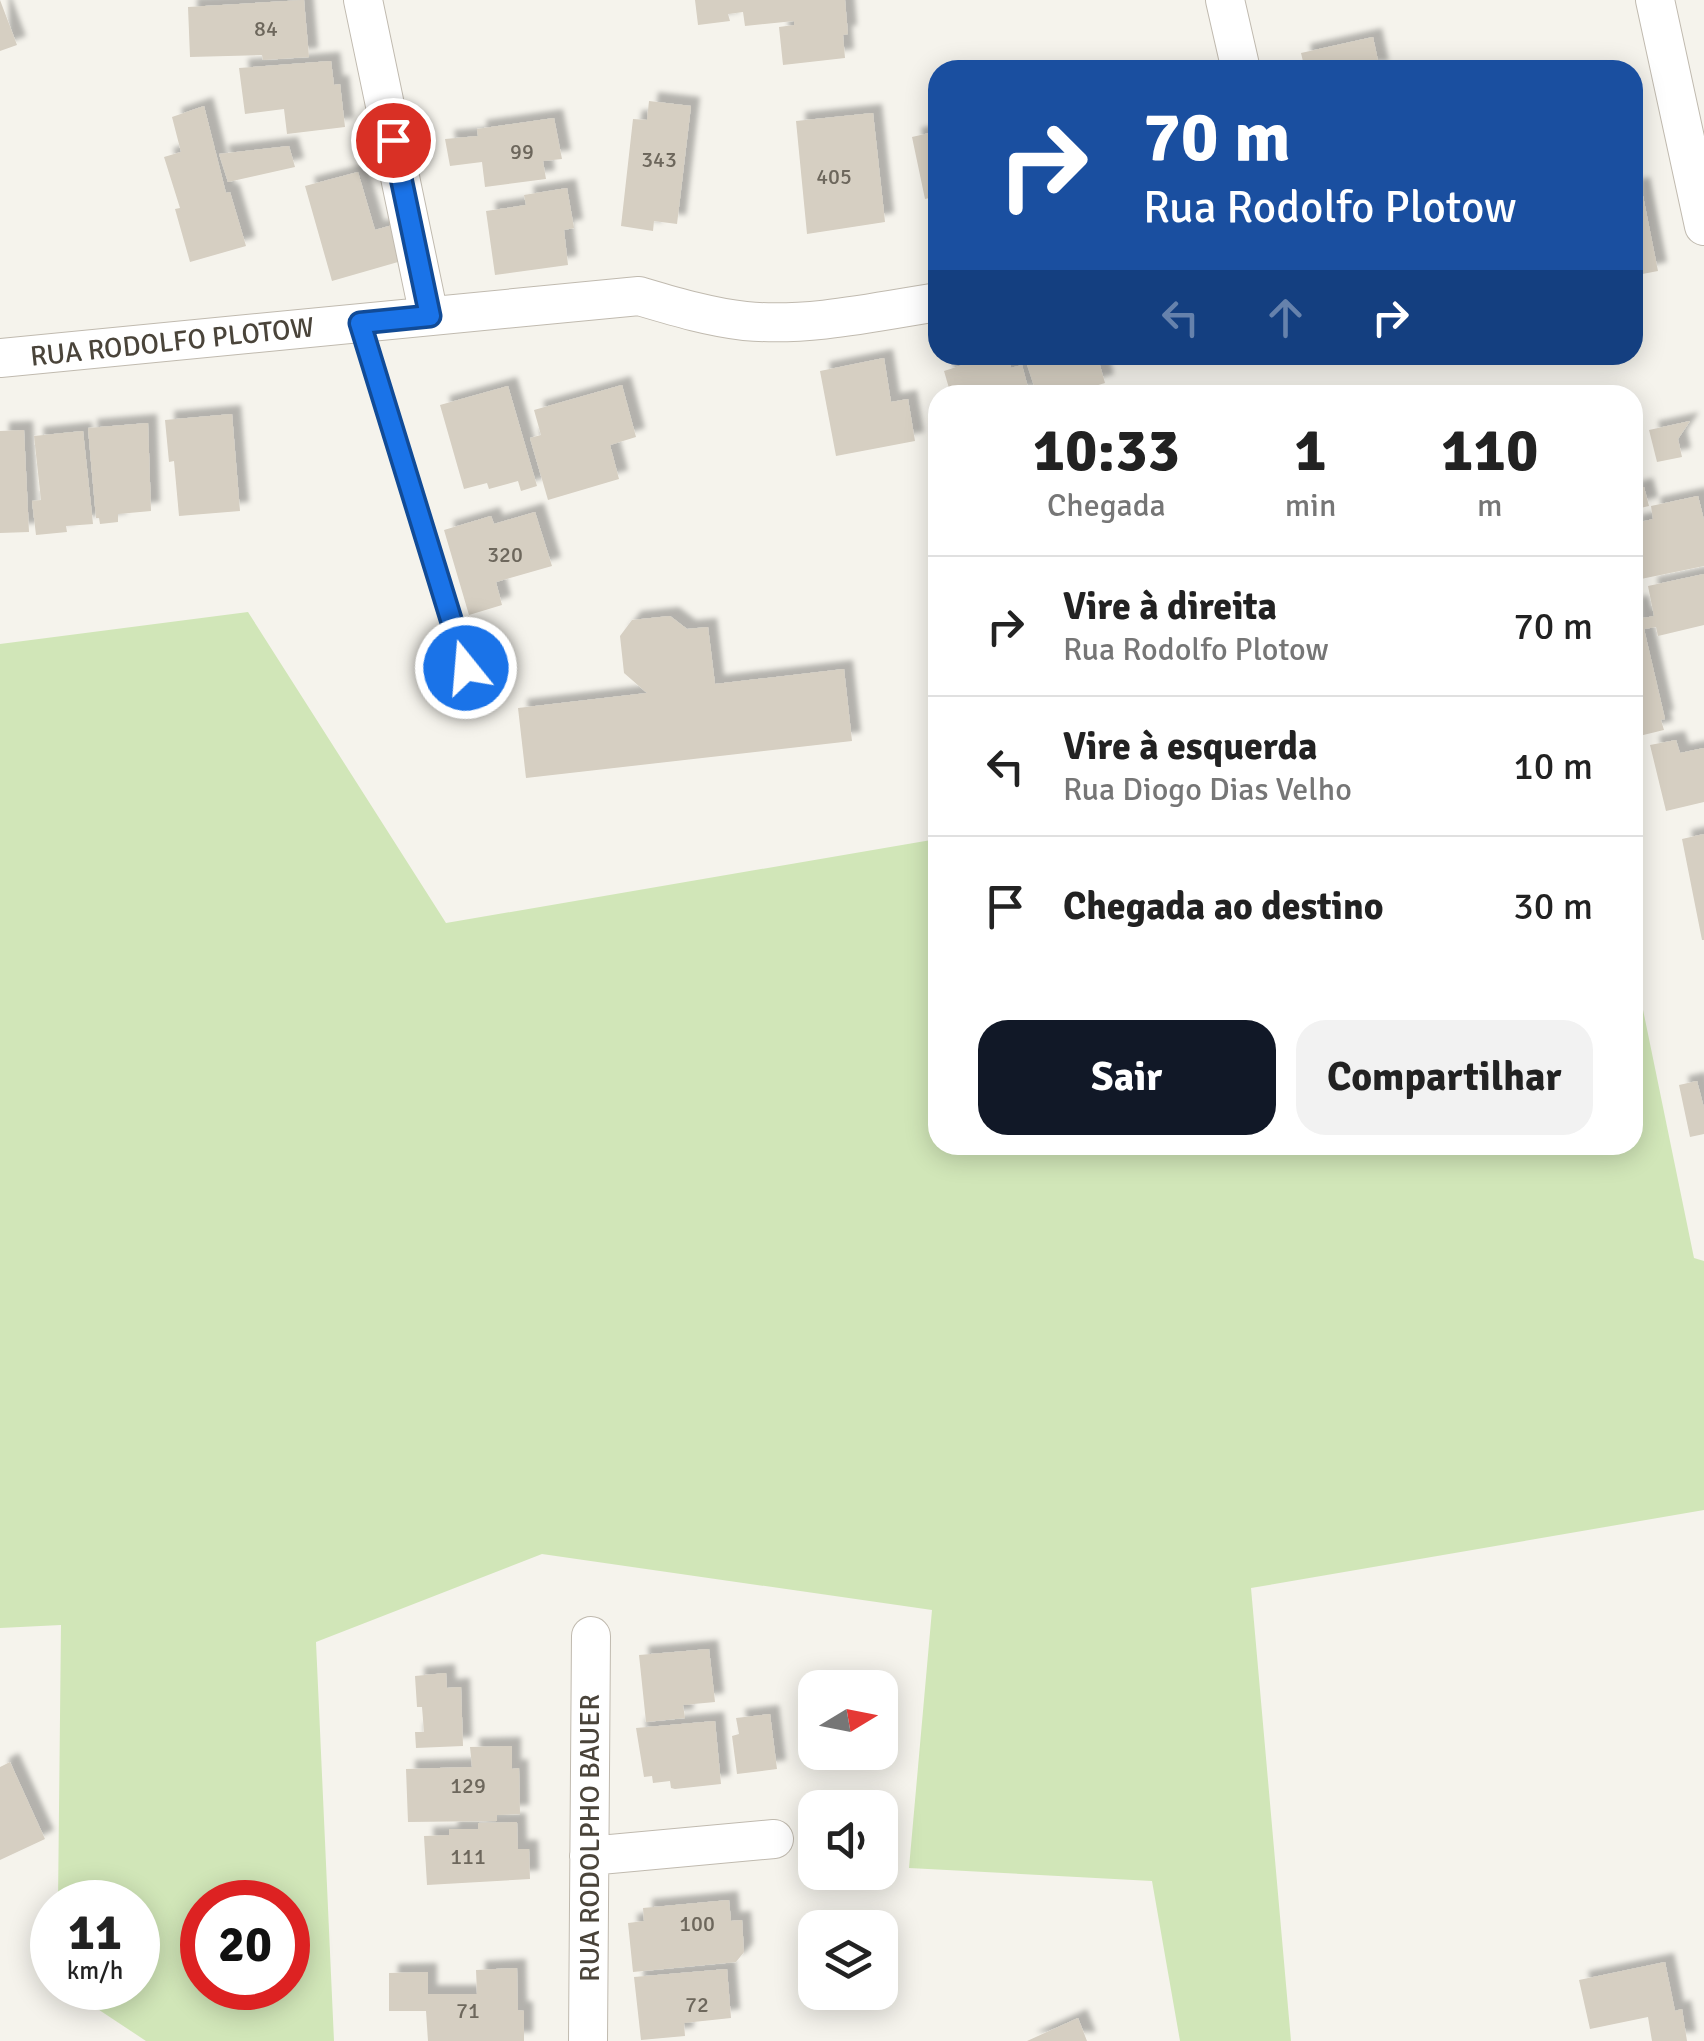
<!DOCTYPE html>
<html lang="pt">
<head>
<meta charset="utf-8">
<style>
  body { margin:0; font-family:Signika,sans-serif; background:#f2f2f2; color:#222; height:100vh; display:flex; flex-direction:column; font-size:38px; white-space:nowrap }
  * { box-sizing:border-box; margin:0 }
  p { font-size:32px; color:#767676 }
  .icon { flex:none; width:55px; height:55px; fill:none; stroke:currentColor; stroke-width:2; stroke-linecap:round; stroke-linejoin:round }
  .map { position:relative; flex:1; overflow:hidden }
  .side { position:absolute; left:928px; top:385px; width:715px; height:770px; display:flex; flex-direction:column; background:#fff; border-radius:30px; box-shadow:0 5px 25px #0003 }
  .side>* { flex:none }
  .hud { position:absolute; left:928px; top:60px; width:715px; height:305px; border-radius:30px; box-shadow:0 5px 25px #0003; background:#1a4fa0; color:#fff; overflow:hidden }
  .needle { width:65px; rotate:80deg }
  .tools { position:absolute; left:798px; top:1670px; display:grid; gap:20px }
  .tools a { display:grid; place-items:center; width:100px; height:100px; border-radius:20px; background:#fff; box-shadow:0 5px 25px #0003; font-size:50px }
  .speed { position:absolute; left:30px; top:1880px; display:flex; gap:20px; font-size:50px; font-weight:700; text-align:center }
  .speed>* { display:grid; place-content:center; width:130px; height:130px; border-radius:50%; background:#fff; box-shadow:0 5px 25px #0003; line-height:1 }
  .speed small { font-size:25px; font-weight:400 }
  .speed .limit { border:15px solid #d22; background:#fff; color:#111 }
  .pin { position:absolute; display:grid; place-items:center; width:85px; height:85px; color:#fff; margin:-42px; border:5px solid #fff; border-radius:50%; box-shadow:0 2px 10px #0007 }
  .me { position:absolute; width:110px; margin:-55px; rotate:343deg; stroke-linejoin:round; filter:drop-shadow(0 0 8px #0008) }
  .turn { display:flex; align-items:center; gap:35px; height:210px; padding:0 50px; font-size:45px }
  .turn .icon { width:130px; height:130px; stroke-width:2.5 }
  .turn b { display:block; font-size:70px; line-height:85px }
  .lanes { display:flex; align-items:center; height:95px; padding:0 50px; background:#0003; justify-content:center; gap:50px; direction:ltr }
  .lanes .off { opacity:.35 }
  .eta { display:flex; justify-content:space-evenly; align-items:center; height:170px; text-align:center }
  .eta b { font-size:60px; font-weight:700; line-height:70px }
  .primary-button { display:flex; gap:20px; margin-top:auto; padding:20px 50px }
  .primary-button a { flex:1; height:115px; border-radius:30px; background:#111827; color:#fff; font-size:40px; font-weight:700; line-height:115px; text-align:center }
  .primary-button a+a { background:#f2f2f2; color:#222 }
  ul { padding:0; list-style:none }
  li { display:flex; align-items:center; gap:30px; height:140px; padding:0 50px; border-top:2px solid #e0e0e0 }
  li div { flex:1 }
  li b { display:block; font-size:38px }
  li em { font-style:normal }
  .map>svg:first-child { display:block }
  .green { fill:#d1e6b8; fill-rule:evenodd }
  .building { fill:#d6cfc2; filter:url(#shadow) }
  .lines { fill:none; stroke-linecap:round; stroke-linejoin:round }
  .service-casing { stroke:#c0baaf; stroke-width:22 }
  .minor-casing { stroke:#c0baaf; stroke-width:40 }
  .service { stroke:#fff; stroke-width:20 }
  .minor { stroke:#fff; stroke-width:38 }
  .route-casing { stroke:#114b97; stroke-width:25 }
  .route { stroke:#1a73e8; stroke-width:18 }
  .labels { text-anchor:middle; stroke-width:9; stroke-linejoin:round; paint-order:stroke }
  .number-label { font-size:22px; fill:#6d675c }
  .street-label { font-size:28px; fill:#4a443a; stroke:#fff }
</style>
</head>
<body>
<div class="map">
<svg width="1704" height="2041" viewBox="0 0 1704 2041">
  <defs>
    <filter id="shadow"><feDropShadow dx="9" dy="-9" stdDeviation="2.5" flood-color="#0004"/></filter>
  </defs>
  <rect width="100%" height="100%" fill="#f5f3ec"/>
  <path class="green" d="M248 612 446 923 937 839 938 1145H1632L1633 961 1694 1258 1704 1261V1510L1251 1588 1291 2041H1180L1152 1881 909 1868 932 1610 542 1554 316 1642 334 2041H146L66 1988H138V1902H58L61 1625 0 1628V644ZM202 1902H288V1988H202Z"/>
  <path class="building" d="M0 0 17 45 0 51Z
    M304 0 309 57 263 60 262 55 190 57 188 7Z
    M695 0H845L848 34 843 35 845 58 783 65 779 27 794 25V21L745 26 743 12 728 14 730 21 698 25Z
    M1373 37 1380 70H1305L1301 53Z
    M331 61 334 85 340 84 345 127 287 134 284 109 245 114 239 68Z
    M649 101 691 106 677 224 654 221 653 231 621 226 633 119 647 120Z
    M204 106 226 193 230 192 246 246 190 262 175 209 180 208 164 157 181 152 172 117Z
    M873 113 885 222 807 234 796 121Z
    M554 118 562 159 543 161 546 179 485 187 482 162 450 166 445 139 478 136 477 129Z
    M938 131V196L925 199 912 137Z
    M289 146 295 167 228 182 219 154Z
    M358 172 375 230 396 224 405 260 332 281 305 186Z
    M1641 186 1658 271 1632 276V188Z
    M567 188 574 228 564 230 568 265 495 275 486 211 526 205 524 195Z
    M969 355H1007L1011 368 1022 365 1030 395H951L944 371 966 364Z
    M1024 355H1097L1105 383 1065 395H1037Z
    M884 358 891 402 908 399 915 441 836 456 820 371Z
    M622 385 636 437 610 445 619 479 548 500 530 438 541 435 534 410Z
    M508 386 537 486 521 491 518 481 489 489 487 483 464 489 440 405Z
    M232 414 240 511 179 516 174 461 169 462 165 420Z
    M1690 421 1678 439 1682 457 1657 462 1649 430Z
    M148 423 151 511 118 514V522L100 524 99 518H96L88 428Z
    M24 430 29 532 0 533V431Z
    M83 431 93 524 66 526 67 532 36 535 32 501 41 500 34 436Z
    M1644 487 1649 506 1632 510V490Z
    M1698 496 1704 520V566L1636 580 1632 524 1653 519 1651 506Z
    M535 512 552 566 496 582 502 605 469 615 444 530 491 516 494 524Z
    M1704 574V625L1658 636 1656 627 1644 629 1665 719 1661 720 1664 730 1635 737 1632 724V606L1639 604 1643 618 1654 616 1648 586Z
    M670 616 687 629 708 627 715 684 844 669 852 741 526 778 518 708 647 693 624 673 620 636 632 620Z
    M1676 740 1680 753 1704 748V802L1666 811 1650 745Z
    M1704 834V940H1702L1682 839Z
    M1697 1081 1704 1108V1134L1690 1137 1679 1085Z
    M709 1649 715 1702 683 1705 685 1718 646 1722 639 1655Z
    M446 1673 447 1688 461 1687 463 1746 416 1748 415 1732H424L422 1707H417L415 1676Z
    M770 1714 777 1769 737 1774 732 1736 739 1734 736 1718Z
    M715 1721 721 1784 675 1789 671 1788 670 1781 653 1783 652 1776 644 1777 636 1728Z
    M512 1746V1769L519 1768 520 1814 497 1815V1821L408 1822 406 1769 472 1767 470 1747Z
    M10 1762 45 1839 0 1860V1767Z
    M517 1822 518 1849H529L530 1879 427 1885 424 1836 449 1835V1829H478V1823Z
    M729 1900 731 1921 742 1920 744 1952 736 1962 633 1972 628 1923 644 1921 643 1908Z
    M1665 1962 1675 2011 1682 2009 1687 2041H1652L1648 2017 1590 2029 1579 1980Z
    M517 1968 518 2010 524 2011V2041H428L426 2011H389V1973L428 1972V1994H477L476 1970Z
    M727 1969 731 2018 684 2023 685 2036 641 2040 634 1977Z
    M1078 2018 1087 2041H1027Z"/>
  <g class="lines">
    <defs>
      <path id="service" d="M360 323 466 668"/>
      <path id="minor" d="M363 0 429 316
        M1225 0 1241 70
        M1655 0 1704 226
        M0 358 639 296C673 306 709 317 745 321 808 327 875 312 938 302
        M589 1856 774 1839
        M588 2041 591 1636"/>
    </defs>
    <use href="#service" class="service-casing"/>
    <use href="#minor" class="minor-casing"/>
    <use href="#service" class="service"/>
    <use href="#minor" class="minor"/>
  </g>
  <g class="lines">
    <defs>
      <path id="route" d="M393 140 430 316 360 323 466 668"/>
    </defs>
    <use href="#route" class="route-casing"/>
    <use href="#route" class="route"/>
  </g>
  <g class="labels">
    <g class="number-label">
      <text x="266" y="36">84</text>
      <text x="522" y="159">99</text>
      <text x="659" y="167">343</text>
      <text x="834" y="184">405</text>
      <text x="505" y="562">320</text>
      <text x="468" y="1793">129</text>
      <text x="468" y="1864">111</text>
      <text x="697" y="1931">100</text>
      <text x="697" y="2012">72</text>
      <text x="468" y="2018">71</text>
    </g>
    <g class="street-label">
      <text transform="translate(172 341) rotate(-6)" y="10">RUA RODOLFO PLOTOW</text>
      <text transform="translate(589 1838) rotate(-90)" y="10">RUA RODOLPHO BAUER</text>
    </g>
  </g>
</svg>
<div class="tools">
<a><svg class="needle" viewBox="-14 -14 28 28"><path d="M0-13l5 13h-10z" fill="#e53935"/><path d="M0 13l5-13h-10z" fill="#767676"/></svg></a>
<a><svg class="icon" aria-label="sound" viewBox="0 0 24 24"><path d="M4 9h4l5-4v14l-5-4H4zM17 9q2 3 0 6"/></svg></a>
<a><svg class="icon" aria-label="layers" viewBox="0 0 24 24"><path d="M12 4l9 5-9 5-9-5zM3 14l9 5 9-5"/></svg></a>
</div>
<div class="speed"><div>11<small>km/h</small></div><div class="limit">20</div></div>
<div class="pin" style="left:393px;top:140px;background:#d93025"><svg class="icon" aria-label="arrive" viewBox="0 0 24 24"><path d="M6 21V4h12l-3 4 3 4H6"/></svg></div>
<svg class="me" style="left:466px;top:668px" viewBox="-20 -20 40 40"><circle r="17" fill="#1a73e8" stroke="#fff" stroke-width="3"/><path d="M0-11L8 9 0 5-8 9z" fill="#fff"/></svg>
<div class="hud">
<div class="turn"><svg class="icon" aria-label="right" viewBox="0 0 24 24"><path d="M7 20v-9h11M14 6l5 5-5 5"/></svg><div><b>70 m</b>Rua Rodolfo Plotow</div></div>
<div class="lanes"><svg class="icon off" aria-label="left" viewBox="0 0 24 24"><path d="M17 20v-9H6M10 6l-5 5 5 5"/></svg><svg class="icon off" aria-label="ahead" viewBox="0 0 24 24"><path d="M12 20V5M6 11l6-6 6 6"/></svg><svg class="icon" aria-label="right" viewBox="0 0 24 24"><path d="M7 20v-9h11M14 6l5 5-5 5"/></svg></div>
</div>
<section class="side">
<div class="eta">
<div><b>10:33</b><p>Chegada</p></div>
<div><b>1</b><p>min</p></div>
<div><b>110</b><p>m</p></div>
</div>
<ul>
<li><svg class="icon" aria-label="right" viewBox="0 0 24 24"><path d="M7 20v-9h11M14 6l5 5-5 5"/></svg><div><b>Vire à direita</b><p>Rua Rodolfo Plotow</p></div><em>70 m</em></li>
<li><svg class="icon" aria-label="left" viewBox="0 0 24 24"><path d="M17 20v-9H6M10 6l-5 5 5 5"/></svg><div><b>Vire à esquerda</b><p>Rua Diogo Dias Velho</p></div><em>10 m</em></li>
<li><svg class="icon" aria-label="arrive" viewBox="0 0 24 24"><path d="M6 21V4h12l-3 4 3 4H6"/></svg><div><b>Chegada ao destino</b></div><em>30 m</em></li>
</ul>
<div class="primary-button"><a>Sair</a><a>Compartilhar</a></div>
</section>
</div>
</body>
</html>
